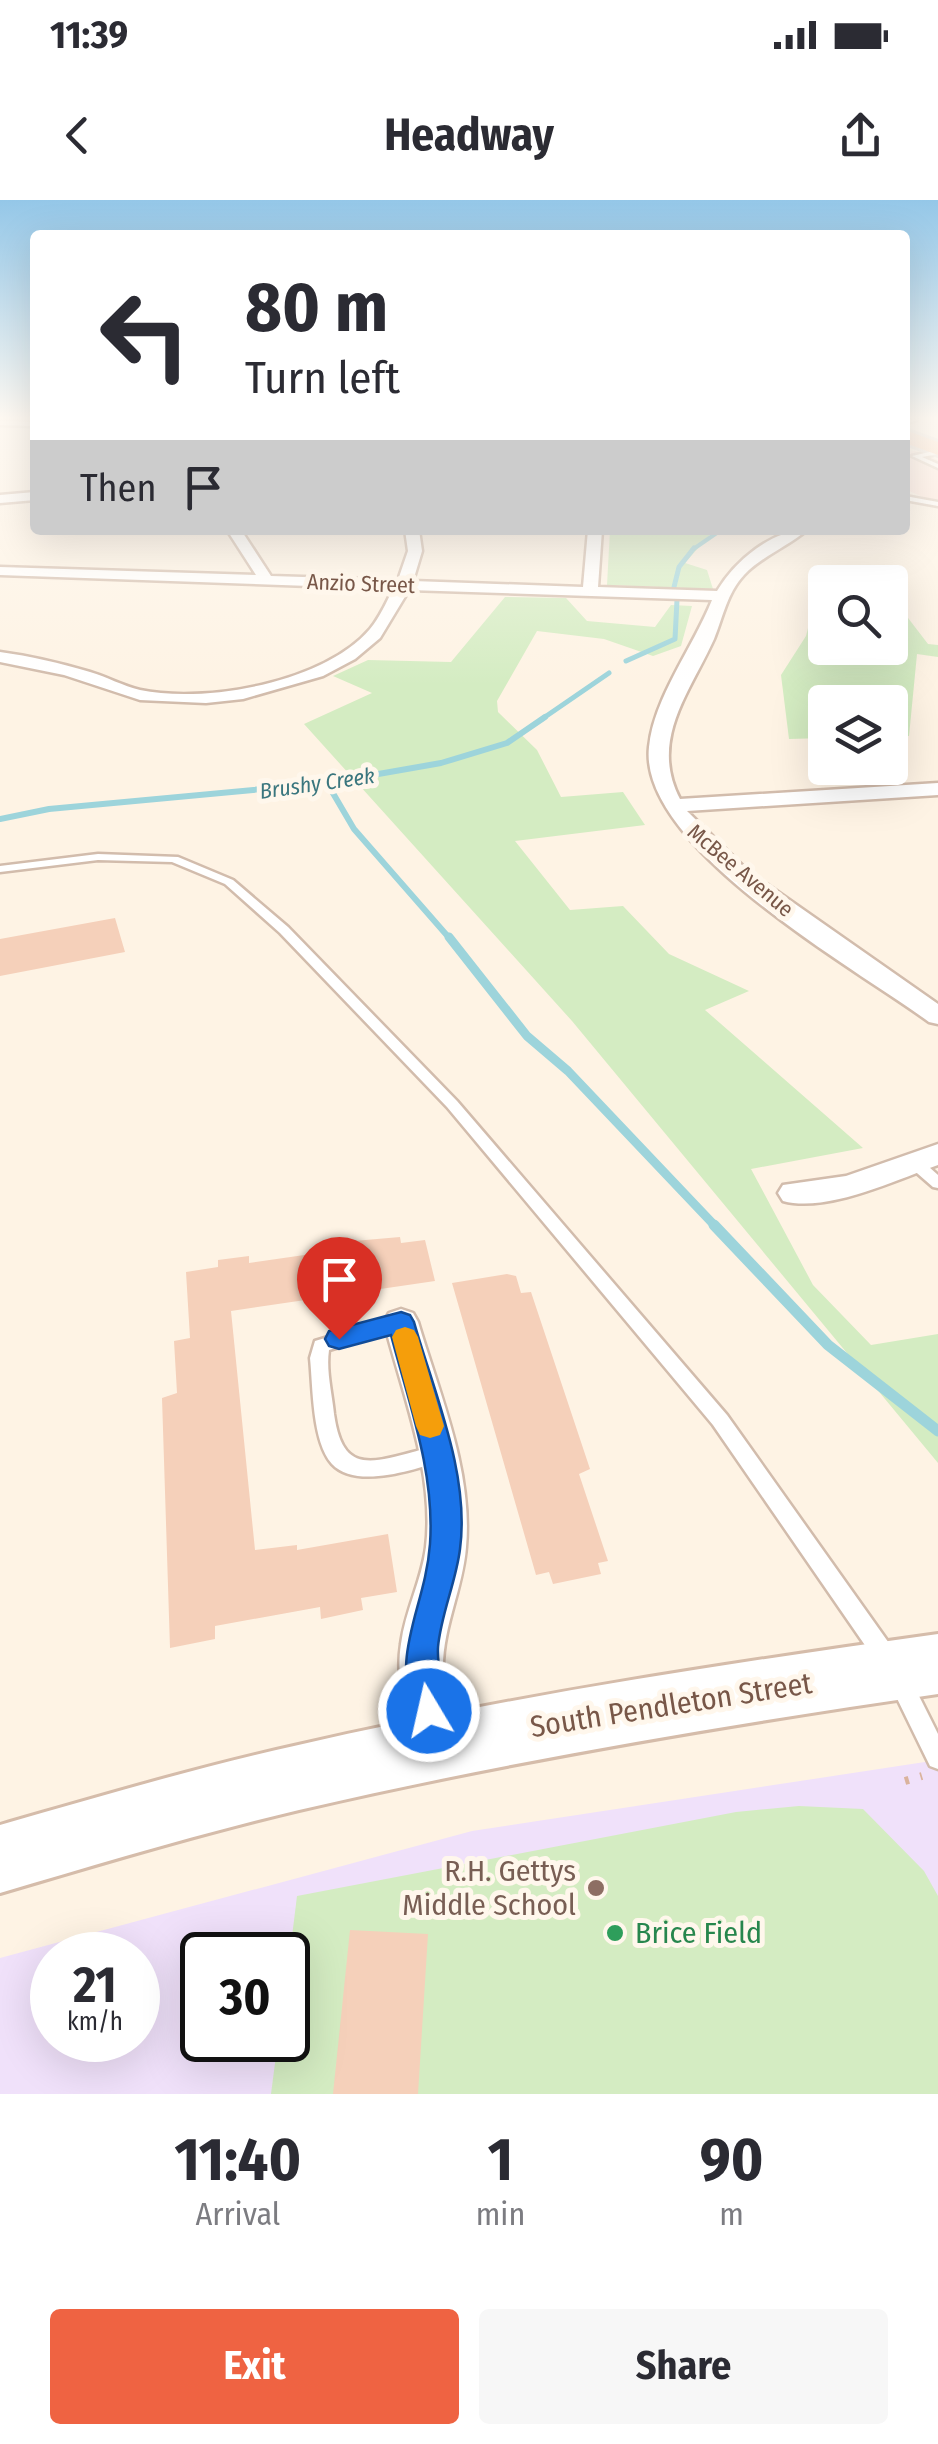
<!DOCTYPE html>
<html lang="en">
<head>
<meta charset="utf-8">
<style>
  body { margin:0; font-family:"Fira Sans Condensed",sans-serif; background:#f7f7f7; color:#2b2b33; height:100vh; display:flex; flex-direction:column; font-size:38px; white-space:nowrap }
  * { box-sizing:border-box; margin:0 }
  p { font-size:32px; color:#7c7c81 }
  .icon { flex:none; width:55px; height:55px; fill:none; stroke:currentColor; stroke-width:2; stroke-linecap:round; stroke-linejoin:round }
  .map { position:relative; height:1894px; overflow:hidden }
  .side { display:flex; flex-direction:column; background:#fff; flex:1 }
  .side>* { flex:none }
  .top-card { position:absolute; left:30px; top:30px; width:880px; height:305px; border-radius:10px; box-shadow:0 10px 40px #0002; background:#fff; color:#2b2b33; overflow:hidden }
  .buttons { position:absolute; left:808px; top:365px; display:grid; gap:20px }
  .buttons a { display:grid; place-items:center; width:100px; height:100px; border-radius:10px; background:#fff; box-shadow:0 10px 40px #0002; font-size:50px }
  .speed { position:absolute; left:30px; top:1732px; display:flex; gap:20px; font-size:50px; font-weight:700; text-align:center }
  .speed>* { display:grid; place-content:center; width:130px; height:130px; border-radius:50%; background:#fff; box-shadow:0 10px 40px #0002; line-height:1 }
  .speed small { font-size:25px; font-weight:400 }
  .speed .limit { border:5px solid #111; border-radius:15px; background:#fff; color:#111 }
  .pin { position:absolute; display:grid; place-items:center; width:85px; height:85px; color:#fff; margin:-102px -42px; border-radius:50% 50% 50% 0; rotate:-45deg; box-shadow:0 0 10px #0007 }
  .pin .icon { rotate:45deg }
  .me { position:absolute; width:110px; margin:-55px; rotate:351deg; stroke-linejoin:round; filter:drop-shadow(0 0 8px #0008) }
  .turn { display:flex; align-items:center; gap:35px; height:210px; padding:0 50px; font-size:45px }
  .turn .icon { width:130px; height:130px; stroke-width:2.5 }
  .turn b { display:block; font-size:70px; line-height:85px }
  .then { display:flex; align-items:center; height:95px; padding:0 50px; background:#0003; gap:20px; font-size:38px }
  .eta { display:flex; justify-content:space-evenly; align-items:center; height:170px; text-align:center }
  .eta b { font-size:60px; font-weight:700; line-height:70px }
  .cta { display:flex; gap:20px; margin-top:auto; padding:20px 50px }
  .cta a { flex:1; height:115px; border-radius:10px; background:#ef6342; color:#fff; font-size:40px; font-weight:700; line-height:115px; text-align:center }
  .cta a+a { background:#f7f7f7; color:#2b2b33 }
  .status { display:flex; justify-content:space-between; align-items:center; height:70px; padding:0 50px; background:#fff; direction:ltr }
  .status svg { height:28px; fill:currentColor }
  header { display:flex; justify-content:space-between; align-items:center; height:130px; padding:0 50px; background:#fff; font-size:45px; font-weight:700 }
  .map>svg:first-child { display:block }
  .commercial { fill:#ffe2d7 }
  .education { fill:#f0e1fa; fill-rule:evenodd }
  .green { fill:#d4ecc2 }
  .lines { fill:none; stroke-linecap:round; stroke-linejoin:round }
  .stream-far4 { stroke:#9dd4db; stroke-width:4 }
  .stream-far3 { stroke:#9dd4db; stroke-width:5 }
  .stream-far2 { stroke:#9dd4db; stroke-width:6 }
  .stream-far1 { stroke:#9dd4db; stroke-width:9 }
  .stream { stroke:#9dd4db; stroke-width:11 }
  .building { fill:#f5d0ba }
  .service-casing { stroke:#d2bcac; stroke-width:5 }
  .minor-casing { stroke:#d2bcac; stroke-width:5 }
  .secondary-casing { stroke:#d5bcaa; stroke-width:6 }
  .trunk-casing { stroke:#dcd3cf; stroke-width:6 }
  .path { stroke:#dab39d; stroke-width:8; stroke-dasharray:4 12; stroke-linecap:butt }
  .service { fill:#fff; fill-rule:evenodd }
  .minor { fill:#fff; fill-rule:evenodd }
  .secondary { fill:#fff; fill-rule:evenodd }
  .trunk { fill:#fdc299; fill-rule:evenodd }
  .route { fill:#1a73e8; stroke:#114b97; stroke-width:2.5 }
  .slow { fill:#f59e0b }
  .education-dot { fill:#8d6e63; stroke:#fff7ec; stroke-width:4 }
  .leisure-dot { fill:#2e9e5b; stroke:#fff7ec; stroke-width:4 }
  .labels { text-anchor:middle; stroke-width:10; stroke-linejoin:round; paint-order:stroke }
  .far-street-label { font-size:22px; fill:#785748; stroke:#fff7ec }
  .far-water-label { font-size:22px; font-style:italic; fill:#3a767e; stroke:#fff7ec }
  .near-street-label { font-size:30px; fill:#785748; stroke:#fff7ec }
  .near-education-label { font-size:30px; fill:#785e54; stroke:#fff7ec; text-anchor:end }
  .near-leisure-label { font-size:30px; fill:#27864d; stroke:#fff7ec; text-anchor:start }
</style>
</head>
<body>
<div class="status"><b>11:39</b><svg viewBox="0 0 49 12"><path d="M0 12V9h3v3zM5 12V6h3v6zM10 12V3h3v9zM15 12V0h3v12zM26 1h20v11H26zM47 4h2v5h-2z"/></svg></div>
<header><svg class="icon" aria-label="back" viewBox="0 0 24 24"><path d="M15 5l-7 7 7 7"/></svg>Headway<svg class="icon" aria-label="share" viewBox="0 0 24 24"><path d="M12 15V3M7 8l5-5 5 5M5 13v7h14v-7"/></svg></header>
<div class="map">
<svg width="938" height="1894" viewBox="0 0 938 1894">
  <rect width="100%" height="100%" fill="#fef3e4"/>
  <path class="commercial" d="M916 251 938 260V304L905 289V252Z"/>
  <path class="education" d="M938 1560V1894H0V1758L472 1631ZM52 1755H138V1840H52ZM202 1755H288V1840H202Z"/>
  <path class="green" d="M610 330H714L685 363 707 370 713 389 607 385Z
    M505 397 566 398 587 421 655 427 671 405 692 406 681 446 653 456 604 439 537 431 497 501 498 512 537 550 561 597 623 592 645 625 515 641 570 710 623 706 669 754 749 791 705 810 863 948 751 969 813 1085 871 1145 938 1134V1263L572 821 304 524 372 493 333 476 368 460 451 462Z
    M825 406V448H890V411L905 414 928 444 938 445V457L917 454 909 536 890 537V502H825V538L789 539 781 475 806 436 813 408Z
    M799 1606 863 1609 924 1671 938 1696V1894H271L278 1840H288V1769L297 1696 736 1612Z"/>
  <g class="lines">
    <path class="stream-far4" d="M692 350 721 330"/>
    <path class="stream-far3" d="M674 387 679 367 694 348
      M626 461 675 439 677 400
      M542 519 609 473"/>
    <path class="stream-far2" d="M327 583 354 629 451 740
      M0 619 49 609 327 583 441 563 507 543 545 517"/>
    <path class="stream-far1" d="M449 737 527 836 568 871 717 1028"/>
    <path class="stream" d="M714 1025 828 1145 938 1231"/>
  </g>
  <path class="building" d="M115 718 125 752 0 776V739Z
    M400 1037 401 1043 425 1040 435 1081 231 1111 255 1350 297 1345V1350L388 1334 397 1392 361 1398 363 1410 321 1419 320 1407 215 1426V1439L170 1448 162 1198 177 1193 174 1141 190 1138 186 1072 218 1067V1060L249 1056V1063L332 1051 331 1043Z
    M507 1074 516 1076 521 1093 531 1092 590 1269 579 1274 608 1361 598 1363 601 1374 553 1384 549 1372 536 1375 452 1083Z
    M350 1730 428 1734 418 1894H333Z"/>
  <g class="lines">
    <defs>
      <path id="service" d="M0 221 35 222V226L0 225Z
        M938 250V254L922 257 938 264V268L912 256Z
        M905 296 938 302V306L905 300Z
        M98 654 178 657 233 680 288 727 457 901 727 1215 896 1453 899 1460 896 1467 888 1470 880 1467 713 1225 447 907 280 733 225 684 172 662 98 660 0 672V666Z
        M915 958 920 959 938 975V988L933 987 910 967 907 963Z
        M401 1115 407 1117 410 1122 407 1127 329 1150C326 1171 332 1193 334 1214 342 1270 366 1265 413 1252 424 1249 433 1245 444 1248L447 1254 444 1260C416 1269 356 1290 332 1264 312 1242 313 1187 310 1158L315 1141Z
        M899 1469 907 1472 938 1534V1569L930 1566 888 1480 891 1472Z"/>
      <path id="minor" d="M905 220H917L905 224Z
        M35 292V300L0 303V295Z
        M227 330H241L271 376 398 380 408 351 405 330H419L422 351 413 381 583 387 588 330H602L598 387 717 391C735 361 771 330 807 330 787 347 762 356 744 375 727 393 723 417 714 439 690 492 649 540 680 599L938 583V595L687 611 748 671 938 804V824L929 822C855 768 638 647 649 547 654 497 693 448 712 400L409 390 380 438 355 459 323 476 243 499 206 503 140 500 64 475 0 462V452C30 456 60 463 90 472 107 477 123 486 140 490 206 504 325 482 370 429 380 417 386 403 393 389L0 375V367L256 375Z
        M938 944V965C896 980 827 1013 783 1001L778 993 783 985 846 976Z
        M401 1109 413 1113 418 1122C439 1193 473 1271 466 1347 463 1388 443 1426 443 1467 443 1501 466 1532 453 1564L437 1571 421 1564C407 1530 395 1481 401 1444 405 1411 422 1380 426 1347 435 1273 402 1193 384 1122L389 1113Z"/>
      <path id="secondary" d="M938 1434V1494C724 1525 510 1561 299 1610 198 1634 99 1664 0 1693V1625C98 1597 195 1568 294 1546 506 1497 722 1464 938 1434Z"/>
      <path id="trunk" d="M905 230 938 242V255L905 243Z"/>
    </defs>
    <use href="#service" class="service-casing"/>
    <use href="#minor" class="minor-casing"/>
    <use href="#secondary" class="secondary-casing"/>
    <use href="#trunk" class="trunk-casing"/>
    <path class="path" d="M905 1581 922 1576"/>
    <use href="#service" class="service"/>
    <use href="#minor" class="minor"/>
    <use href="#secondary" class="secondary"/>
    <use href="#trunk" class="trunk"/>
  </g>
  <linearGradient id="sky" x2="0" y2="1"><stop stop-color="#94c7e8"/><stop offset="0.45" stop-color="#fffaf3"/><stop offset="1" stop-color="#fffaf3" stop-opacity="0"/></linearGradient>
  <rect width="938" height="485" fill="url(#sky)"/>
  <path class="route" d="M401 1112 410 1115 414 1122C434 1193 470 1274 460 1349 456 1382 441 1414 438 1447 436 1472 450 1501 441 1523L429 1528 417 1523C388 1453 425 1411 430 1344 435 1272 409 1204 391 1135L339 1149 329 1146 325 1139 329 1131Z"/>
  <path class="slow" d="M405 1127 414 1130 418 1137 444 1226 440 1235 430 1238 420 1235 416 1226 392 1137 396 1130Z"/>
  <circle class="education-dot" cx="596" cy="1688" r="10"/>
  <circle class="leisure-dot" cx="615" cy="1733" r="10"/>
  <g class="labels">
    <g class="far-street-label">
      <text transform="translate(361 383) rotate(2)" y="8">Anzio Street</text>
      <text transform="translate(741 670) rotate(40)" y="8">McBee Avenue</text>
    </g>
    <g class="far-water-label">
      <text transform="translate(317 583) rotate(-8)" y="8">Brushy Creek</text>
    </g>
    <g class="near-street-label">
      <text transform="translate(671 1505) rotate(-9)" y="10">South Pendleton Street</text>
    </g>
    <g class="near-education-label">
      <text x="576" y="1681">R.H. Gettys<tspan x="576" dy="34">Middle School</tspan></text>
    </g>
    <g class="near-leisure-label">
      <text x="635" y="1743">Brice Field</text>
    </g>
  </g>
</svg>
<div class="buttons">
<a><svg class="icon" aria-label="search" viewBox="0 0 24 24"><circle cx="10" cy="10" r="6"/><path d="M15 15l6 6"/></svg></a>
<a><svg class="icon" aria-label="layers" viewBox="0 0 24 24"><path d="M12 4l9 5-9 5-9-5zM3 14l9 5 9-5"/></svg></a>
</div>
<div class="speed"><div>21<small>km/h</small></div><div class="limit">30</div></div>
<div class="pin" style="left:339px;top:1139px;background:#d93025"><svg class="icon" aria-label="arrive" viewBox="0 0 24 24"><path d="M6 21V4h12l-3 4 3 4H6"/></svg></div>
<svg class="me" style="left:429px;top:1511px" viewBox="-20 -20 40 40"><circle r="17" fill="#1a73e8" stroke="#fff" stroke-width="3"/><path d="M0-11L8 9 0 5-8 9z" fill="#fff"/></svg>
<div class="top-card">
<div class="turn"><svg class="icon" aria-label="left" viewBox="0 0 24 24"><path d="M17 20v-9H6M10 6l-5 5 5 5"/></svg><div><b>80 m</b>Turn left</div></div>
<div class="then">Then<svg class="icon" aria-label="arrive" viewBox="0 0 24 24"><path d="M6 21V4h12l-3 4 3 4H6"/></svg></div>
</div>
</div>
<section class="side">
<div class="eta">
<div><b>11:40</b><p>Arrival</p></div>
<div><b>1</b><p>min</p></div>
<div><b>90</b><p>m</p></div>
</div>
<div class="cta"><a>Exit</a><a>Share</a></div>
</section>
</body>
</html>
